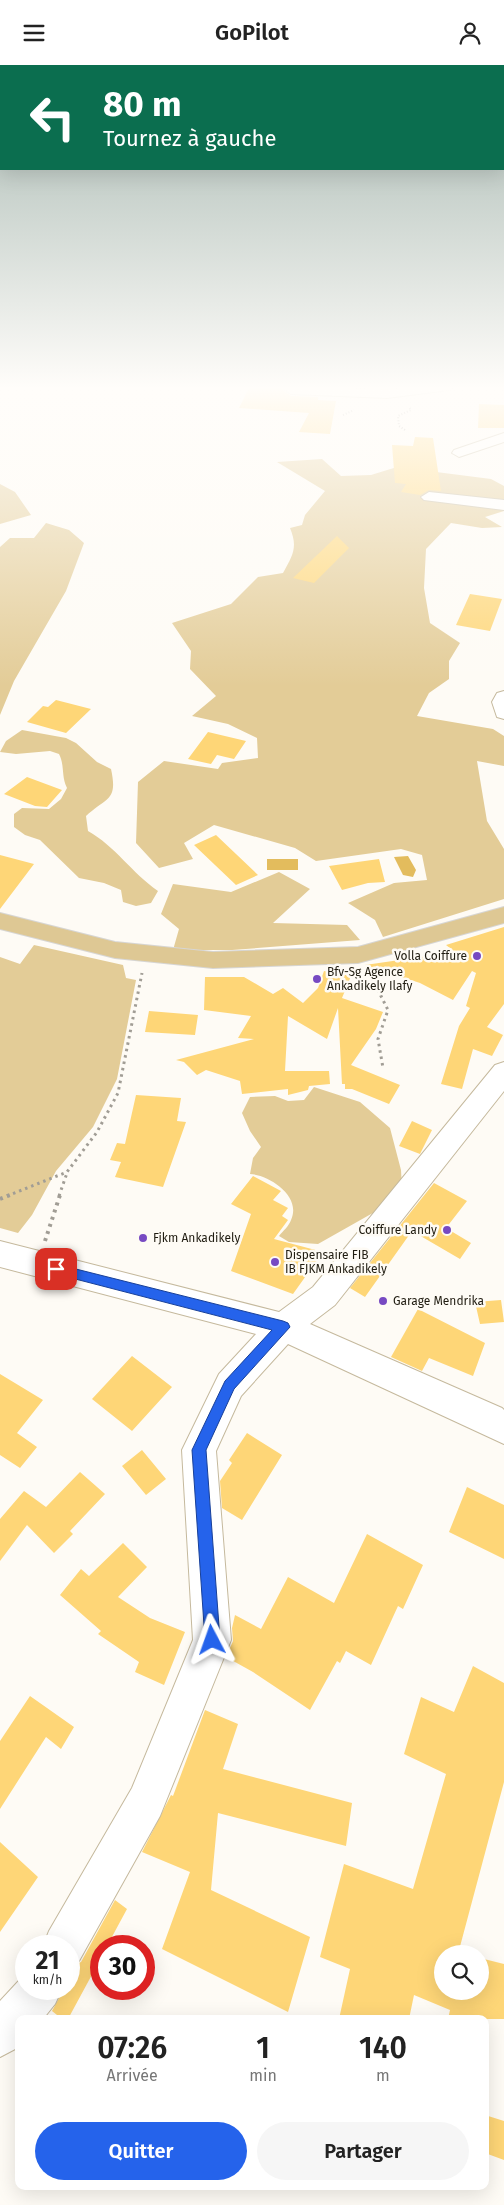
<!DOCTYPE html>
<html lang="fr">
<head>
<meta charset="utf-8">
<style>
  body { margin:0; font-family:"Fira Sans",sans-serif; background:#f6f6f6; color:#222; height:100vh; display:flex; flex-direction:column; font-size:19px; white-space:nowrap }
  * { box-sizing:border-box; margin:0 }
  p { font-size:16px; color:#767676 }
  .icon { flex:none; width:28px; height:28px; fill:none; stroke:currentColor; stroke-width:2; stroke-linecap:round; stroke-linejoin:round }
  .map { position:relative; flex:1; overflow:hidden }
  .sheet { position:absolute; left:15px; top:1950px; width:474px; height:175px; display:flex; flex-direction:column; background:#fff; border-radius:10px; box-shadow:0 5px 20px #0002 }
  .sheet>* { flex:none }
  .hud { position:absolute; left:0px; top:0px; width:505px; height:105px; box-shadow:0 5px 20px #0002; background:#0b6e4f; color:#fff; overflow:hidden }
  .buttons { position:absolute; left:434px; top:1880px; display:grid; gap:10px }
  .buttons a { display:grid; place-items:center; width:55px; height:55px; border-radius:50%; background:#fff; box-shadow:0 5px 20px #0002; font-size:25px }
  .speed { position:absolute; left:15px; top:1870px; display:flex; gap:10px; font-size:25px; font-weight:700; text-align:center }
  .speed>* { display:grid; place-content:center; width:65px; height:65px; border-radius:50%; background:#fff; box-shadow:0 5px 20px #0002; line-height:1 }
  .speed small { font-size:12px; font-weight:400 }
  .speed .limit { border:8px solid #d22; background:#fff; color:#111 }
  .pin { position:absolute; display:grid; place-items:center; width:42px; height:42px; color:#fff; margin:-21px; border-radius:10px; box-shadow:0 2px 8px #0006 }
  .me { position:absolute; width:55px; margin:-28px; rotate:356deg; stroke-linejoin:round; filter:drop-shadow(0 0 4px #0008) }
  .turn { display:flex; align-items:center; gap:18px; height:105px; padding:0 20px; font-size:22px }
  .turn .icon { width:65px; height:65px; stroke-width:2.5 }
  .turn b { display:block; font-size:35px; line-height:42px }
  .eta { display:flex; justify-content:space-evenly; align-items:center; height:85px; text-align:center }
  .eta b { font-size:30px; font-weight:600; line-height:35px }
  .primary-button { display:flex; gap:10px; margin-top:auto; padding:10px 20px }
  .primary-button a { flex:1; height:58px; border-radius:30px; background:#2563eb; color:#fff; font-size:20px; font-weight:600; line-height:58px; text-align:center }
  .primary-button a+a { background:#f6f6f6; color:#222 }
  header { display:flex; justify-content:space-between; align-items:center; height:65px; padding:0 20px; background:#fff; font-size:22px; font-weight:600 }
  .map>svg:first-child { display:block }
  .green { fill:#e3cc97 }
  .water { fill:#e3bc5d }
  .building { fill:#fed677 }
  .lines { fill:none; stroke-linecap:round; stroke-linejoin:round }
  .minor-casing { stroke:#c5b99d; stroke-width:2 }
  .major-casing { stroke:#d7d6d4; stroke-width:2 }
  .path-far2 { stroke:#a19d95; stroke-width:2; stroke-dasharray:1 2; stroke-linecap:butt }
  .path-far1 { stroke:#a19d95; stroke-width:3; stroke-dasharray:2.5 4; stroke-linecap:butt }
  .path { stroke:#a19d95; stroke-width:4; stroke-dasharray:3 4.5; stroke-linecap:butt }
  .minor { fill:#fff; fill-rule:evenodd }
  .major { fill:#dec894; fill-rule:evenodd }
  .route { fill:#2563eb; stroke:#184099 }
  .poi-dot { fill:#774ac2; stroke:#fefbf5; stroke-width:2 }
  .labels { text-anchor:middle; stroke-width:5; stroke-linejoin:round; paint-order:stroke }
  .poi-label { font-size:12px; fill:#201c11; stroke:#fefbf5; text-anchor:start }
</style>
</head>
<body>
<header><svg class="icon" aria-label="menu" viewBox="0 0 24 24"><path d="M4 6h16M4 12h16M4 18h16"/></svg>GoPilot<svg class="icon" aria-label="person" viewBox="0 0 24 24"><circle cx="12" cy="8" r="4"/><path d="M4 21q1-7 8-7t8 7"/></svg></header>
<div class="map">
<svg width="504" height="2140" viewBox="0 0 504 2140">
  <rect width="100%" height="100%" fill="#fefbf5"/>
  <path class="green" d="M322 394 341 411 371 410 397 402 491 414 504 421V446L485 452 502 462 482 463 451 458 426 484 424 523 430 558 460 578 449 596V614L429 628 417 651 493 664 504 671V701L477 696 487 756 504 784V834L383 872 375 855 348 838 394 818 427 815 422 790 401 784 316 796 295 783 214 760 184 778 193 794 159 803 136 778 138 717 164 696 218 704 222 698 258 693 257 673 228 659 192 651 216 631 190 604 191 586 172 558 231 539 258 512 283 508C293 490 298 482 290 463L302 460 305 450 325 426 277 397Z
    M0 419 15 427 31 450 0 459Z
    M46 458 69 465 84 478 66 526 14 616 0 650V482L10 473H34Z
    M22 665 66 673 76 678 97 697 111 704C118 736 107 732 86 751L88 766C115 781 132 808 158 826L151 838 136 841 123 837 121 825 104 818 79 813 40 775 25 770 14 762V749L22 743 49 744 61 734 67 723C61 711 65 701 59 689L50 686 16 689 0 687 6 676Z
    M279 807 310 824 273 858 347 860 360 875 232 885H173L179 864 161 849 173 819 231 827Z
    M34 880 123 900 126 913 136 915 117 1014 93 1062 56 1106 32 1150 18 1168 0 1163V892L20 899Z
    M314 1022 360 1037 390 1063 401 1105 402 1123 387 1140 318 1179 289 1177 279 1171C283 1166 289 1161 291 1155 302 1131 269 1110 250 1109L253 1093 261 1082 250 1066 242 1048 250 1032 275 1031 288 1036 304 1035Z"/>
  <path class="water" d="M408 791 416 805 413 812 403 810 394 792Z
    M267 794H298V805H267Z"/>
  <path class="building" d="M250 321H277L291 331 318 332V335L336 336 330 369 299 367 309 348 239 343Z
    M479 339 504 340V363H478Z
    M415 372 433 373 441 426 429 425 420 430 401 427 406 419 395 418 392 380 413 381Z
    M337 471 349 483 314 518 293 513Z
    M470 529 502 534 490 566 456 560Z
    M56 635 91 644 66 668 27 657 43 641 48 642Z
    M208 667 246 676 234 694 217 690 211 699 188 694Z
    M27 712 62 725 47 742 35 741 4 729Z
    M216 770 258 810 236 820 194 780Z
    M0 790 34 799 0 844Z
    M379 794 385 817 368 818 342 825 329 801Z
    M504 862V939L487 962 503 970 492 991 473 984 462 1024 441 1019 459 961 470 943 466 941 476 908 472 906 453 935 420 918 365 900 455 887 446 880Z
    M324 906 351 911 342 933 383 947 376 964 351 1000 400 1020 389 1039 352 1024H345V1019H342L338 943 327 974 288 951 285 1006H329L330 1019 309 1021 308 1025 288 1030V1024L242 1029 240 1016 206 1005 197 1010 184 997 176 995 254 974 238 973 251 951 204 945 205 912H244L273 929 283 923 303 938 318 923Z
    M149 946 198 950 195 970 145 967Z
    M136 1030 181 1033 177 1056 186 1057 163 1122 115 1112 121 1097 110 1095 117 1078 125 1079Z
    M412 1056 432 1065 420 1089 399 1081Z
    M253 1111 281 1126 273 1135 288 1143 282 1151 288 1155 274 1174 323 1187 293 1229 231 1206 251 1149 231 1139Z
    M434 1118 467 1136 446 1163 471 1178 460 1194 412 1166 365 1232 350 1223Z
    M501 1235 504 1257 480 1259 475 1237Z
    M418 1244 485 1278 473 1311 429 1293 422 1306 391 1292Z
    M132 1291 172 1322 132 1366 92 1334Z
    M0 1309 43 1335 17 1368 37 1382 20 1403 0 1390Z
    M247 1368 282 1390 242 1455 222 1443 220 1416 232 1398 229 1395Z
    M142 1385 166 1414 146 1430 122 1401Z
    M80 1407 105 1429 70 1466 73 1469 54 1488 27 1460 0 1496V1454L24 1426 46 1442Z
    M467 1422 504 1440V1494L449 1467Z
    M367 1469 423 1500 403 1544 398 1541 371 1600 346 1586 340 1598 337 1596 310 1645 253 1607 226 1592 233 1576 232 1563 235 1550 261 1564 288 1512 334 1538Z
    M123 1478 147 1502 118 1532 150 1553 185 1567 164 1620 135 1607 139 1597 98 1569 101 1566 60 1530 81 1504 89 1511Z
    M473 1601 504 1618V1717L458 1889H442V1926H480V1893L504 1899V1954H448L450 1945 414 1930 409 1954H339L350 1904 320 1892 344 1799 413 1824 446 1709 404 1689 421 1632 454 1647Z
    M30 1631 74 1662 61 1684 46 1672 0 1744V1676Z
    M205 1645 238 1659 223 1704 352 1738 346 1781 218 1748 211 1825 310 1872 288 1947 162 1884 190 1807 142 1787 171 1730 173 1731Z
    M0 1777 38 1812 0 1867Z
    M115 1835 127 1844 107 1881H101V1893L68 1954H62L52 1946 64 1924H69V1902L81 1897Z
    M485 2050 504 2056V2095L485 2088Z"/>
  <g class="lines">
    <defs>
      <path id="minor" d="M279 321 387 325 418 321H456L449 325 387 333 291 329Z
        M504 368V377L459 392 452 388 454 385Z
        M429 427 504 435V445L424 435 421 432Z
        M504 626V654L497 652 492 637 497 628Z
        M504 997V1026L335 1240 310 1259 502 1343 504 1345V1379L288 1279 241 1331 216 1386 231 1575 160 1751 79 1896 69 1900V1881H43L49 1866 132 1723 193 1575 182 1385 219 1309 256 1269 0 1202V1176L279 1247 313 1222 495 1000Z
        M26 1908V1924H62L55 1939 43 1954H19V1982L0 1992V1936Z"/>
      <path id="major" d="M504 842V858L358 898 213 903 115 893 0 864V848L115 877 213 887 358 882Z"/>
    </defs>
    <use href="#minor" class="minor-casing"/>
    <use href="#major" class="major-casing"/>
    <path class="path-far2" d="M343 350 354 345
      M405 365 399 361 398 351 411 345 409 341"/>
    <path class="path-far1" d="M369 907 388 945 378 974 383 1003
      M7 1131 67 1107 97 1067 118 1028 142 908
      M59 1131 67 1108"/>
    <path class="path" d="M0 1134 10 1130
      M45 1176 60 1130"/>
    <use href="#minor" class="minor"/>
    <use href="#major" class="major"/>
  </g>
  <linearGradient id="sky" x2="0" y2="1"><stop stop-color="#a6b7b0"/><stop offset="0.52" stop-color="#fffdfa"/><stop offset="1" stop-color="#fffdfa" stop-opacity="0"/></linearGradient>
  <rect width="504" height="621" fill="url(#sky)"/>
  <path class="route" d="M56 1199 283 1256 288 1258 290 1262 234 1324 206 1385 220 1575 218 1580 212 1582 207 1580 205 1575 192 1385 225 1316 272 1265 56 1209 50 1204Z"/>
  <g class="poi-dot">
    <circle cx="477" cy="891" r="5"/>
    <circle cx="317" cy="914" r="5"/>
    <circle cx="447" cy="1165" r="5"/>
    <circle cx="143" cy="1173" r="5"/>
    <circle cx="275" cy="1197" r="5"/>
    <circle cx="383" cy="1236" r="5"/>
  </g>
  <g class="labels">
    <g class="poi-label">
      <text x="467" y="895" text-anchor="end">Volla Coiffure</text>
      <text x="327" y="911">Bfv-Sg Agence<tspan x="327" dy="14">Ankadikely Ilafy</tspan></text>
      <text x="437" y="1169" text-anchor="end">Coiffure Landy</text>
      <text x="153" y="1177">Fjkm Ankadikely</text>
      <text x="285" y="1194">Dispensaire FIB<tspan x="285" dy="14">IB FJKM Ankadikely</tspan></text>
      <text x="393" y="1240">Garage Mendrika</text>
    </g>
  </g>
</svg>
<div class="buttons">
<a><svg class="icon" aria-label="search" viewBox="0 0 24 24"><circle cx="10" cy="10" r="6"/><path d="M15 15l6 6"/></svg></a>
</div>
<div class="speed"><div>21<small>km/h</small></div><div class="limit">30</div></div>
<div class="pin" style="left:56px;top:1204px;background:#d93025"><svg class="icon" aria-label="arrive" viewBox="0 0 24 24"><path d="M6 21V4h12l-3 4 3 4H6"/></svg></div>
<svg class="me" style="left:212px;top:1575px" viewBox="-20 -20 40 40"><path d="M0-17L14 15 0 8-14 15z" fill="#2563eb" stroke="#fff" stroke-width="4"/></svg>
<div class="hud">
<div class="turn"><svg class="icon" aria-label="left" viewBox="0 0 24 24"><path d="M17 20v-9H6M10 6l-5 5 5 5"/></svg><div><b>80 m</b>Tournez à gauche</div></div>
</div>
<section class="sheet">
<div class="eta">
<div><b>07:26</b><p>Arrivée</p></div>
<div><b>1</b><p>min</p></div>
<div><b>140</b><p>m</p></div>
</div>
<div class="primary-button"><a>Quitter</a><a>Partager</a></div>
</section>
</div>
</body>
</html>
